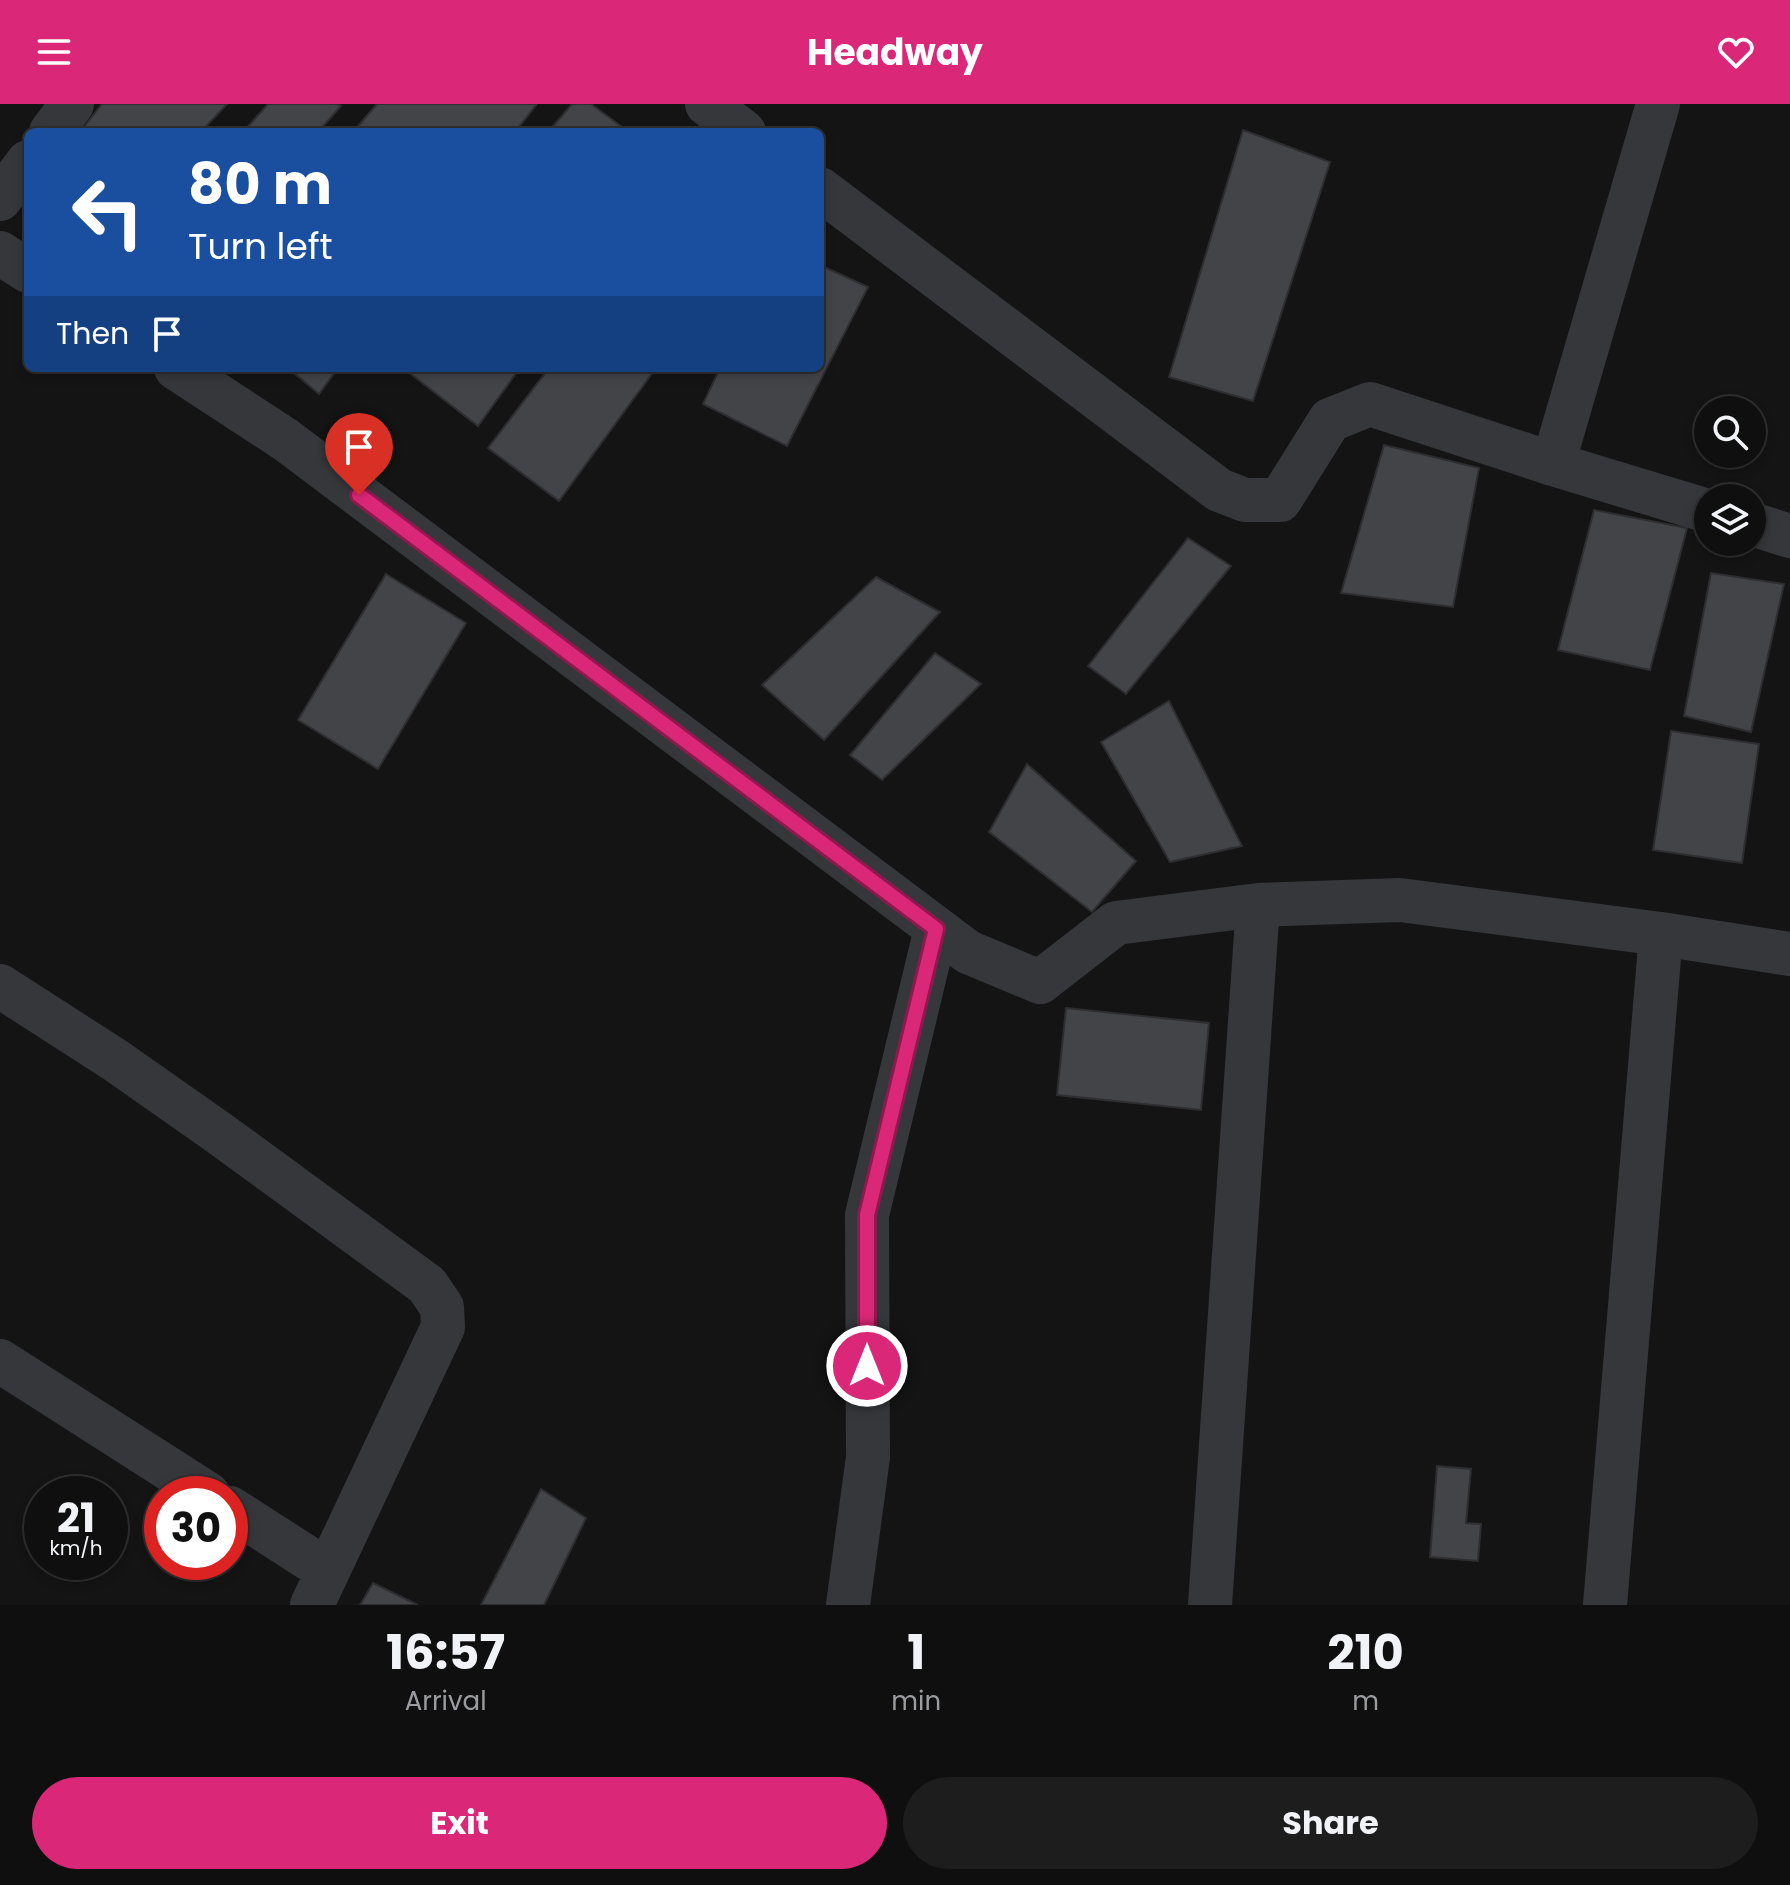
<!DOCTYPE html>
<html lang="en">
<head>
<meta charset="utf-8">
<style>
  body { margin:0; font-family:Poppins,sans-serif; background:#1d1d1e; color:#f1f3f6; height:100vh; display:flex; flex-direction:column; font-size:30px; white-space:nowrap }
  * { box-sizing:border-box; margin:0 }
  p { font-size:26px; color:#9b9c9f }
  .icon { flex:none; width:44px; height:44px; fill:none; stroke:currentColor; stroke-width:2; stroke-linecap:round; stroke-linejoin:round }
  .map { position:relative; height:1501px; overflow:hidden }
  .panel { display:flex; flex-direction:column; background:#0f0f10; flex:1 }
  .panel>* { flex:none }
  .hud { position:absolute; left:24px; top:24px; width:800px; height:244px; border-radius:12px; box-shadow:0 4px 12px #0003,0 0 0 2px #2f2f30; background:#1a4fa0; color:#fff; overflow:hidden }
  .buttons { position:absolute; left:1694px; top:292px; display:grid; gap:16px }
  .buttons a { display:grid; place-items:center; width:72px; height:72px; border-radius:50%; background:#0f0f10; box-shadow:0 4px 12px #0003,0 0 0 2px #2f2f30; font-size:40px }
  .speed { position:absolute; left:24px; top:1372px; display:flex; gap:16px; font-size:40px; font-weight:700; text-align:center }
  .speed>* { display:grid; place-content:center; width:104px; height:104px; border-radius:50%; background:#0f0f10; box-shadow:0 4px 12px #0003,0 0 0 2px #2f2f30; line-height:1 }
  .speed small { font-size:20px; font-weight:400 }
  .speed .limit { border:12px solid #d22; background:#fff; color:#111 }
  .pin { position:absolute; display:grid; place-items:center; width:68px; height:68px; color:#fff; margin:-82px -34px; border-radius:50% 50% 50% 0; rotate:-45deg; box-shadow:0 0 8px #0007 }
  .pin .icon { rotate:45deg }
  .me { position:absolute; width:88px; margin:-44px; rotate:0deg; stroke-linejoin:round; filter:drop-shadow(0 0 6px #0008) }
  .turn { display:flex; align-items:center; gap:28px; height:168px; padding:0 32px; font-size:36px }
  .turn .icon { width:104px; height:104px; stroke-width:2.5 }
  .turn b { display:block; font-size:56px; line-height:68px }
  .then { display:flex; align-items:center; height:76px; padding:0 32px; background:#0003; gap:16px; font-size:30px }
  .eta { display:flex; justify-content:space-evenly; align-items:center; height:136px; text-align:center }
  .eta b { font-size:48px; font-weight:700; line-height:56px }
  .button { display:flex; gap:16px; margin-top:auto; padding:16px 32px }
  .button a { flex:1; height:92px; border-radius:48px; background:#db2777; color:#fff; font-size:32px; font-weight:700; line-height:92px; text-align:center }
  .button a+a { background:#1d1d1e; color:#f1f3f6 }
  header { display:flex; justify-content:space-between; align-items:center; height:104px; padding:0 32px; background:#db2777; color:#fff; font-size:36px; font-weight:700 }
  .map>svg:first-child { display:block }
  .building { fill:#434448; stroke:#2e2e31; stroke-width:2 }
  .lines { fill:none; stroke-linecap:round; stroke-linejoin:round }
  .minor { stroke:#35373a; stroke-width:44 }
  .route-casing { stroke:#8e194d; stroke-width:20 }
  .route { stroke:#db2777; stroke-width:14 }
</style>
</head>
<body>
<header><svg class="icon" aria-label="menu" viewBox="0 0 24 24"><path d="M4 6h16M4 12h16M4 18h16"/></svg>Headway<svg class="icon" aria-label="heart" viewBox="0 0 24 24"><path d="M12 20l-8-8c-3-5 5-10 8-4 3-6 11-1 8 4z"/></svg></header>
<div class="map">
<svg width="1790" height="1501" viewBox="0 0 1790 1501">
  <rect width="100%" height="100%" fill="#141415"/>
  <path class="building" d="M102 0H227L201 28H80Z
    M268 0H337L341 2 318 28H243Z
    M377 0H537L515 28H353Z
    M572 0H591L629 28H548Z
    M1243 26 1330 58 1253 297 1169 273Z
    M820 161 868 183 787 342 703 300 720 264H820Z
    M288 264H338L319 290Z
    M403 264H520L478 322Z
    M549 264H656L559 397 488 344Z
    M1384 341 1479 364 1453 503 1341 489Z
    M1594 406 1687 424 1650 566 1558 546Z
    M1188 434 1231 462 1126 590 1088 562Z
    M1711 469 1784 480 1751 628 1684 612Z
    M386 470 466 519 378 665 298 616Z
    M876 473 940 508 824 636 762 581Z
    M935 549 981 580 882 676 850 651Z
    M1169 597 1242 742 1170 758 1101 638Z
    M1671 627 1759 640 1742 759 1653 746Z
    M1027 660 1136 757 1092 808 989 728Z
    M1066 904 1209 919 1201 1006 1057 991Z
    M1437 1362 1471 1365 1466 1419 1481 1420 1478 1457 1430 1453Z
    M541 1385 586 1414 544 1501H481Z
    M373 1479 418 1501H360Z"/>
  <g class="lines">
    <path class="minor" d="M707 0 744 28
      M51 28 72 0
      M820 85 1219 386 1245 396H1280L1330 316 1370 300 1553 360 1708 407
      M0 95 28 58
      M0 149 28 167
      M176 264 286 336 968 848 1040 878 1116 819 1258 801 1400 796 1661 830 1790 850
      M1553 360 1658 0
      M1752 420 1790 432
      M0 882 115 956 219 1029 427 1181 442 1203 443 1223 312 1501
      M0 1257 208 1390
      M230 1404 328 1467
      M848 1501 868 1353 867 1111 936 825
      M1210 1501 1258 801
      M1605 1501 1661 830"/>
  </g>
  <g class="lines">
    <defs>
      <path id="route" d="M359 391 936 825 867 1111V1262"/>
    </defs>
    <use href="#route" class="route-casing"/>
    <use href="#route" class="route"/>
  </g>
</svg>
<div class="buttons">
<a><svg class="icon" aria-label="search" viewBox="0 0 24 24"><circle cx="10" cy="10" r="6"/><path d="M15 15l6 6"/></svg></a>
<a><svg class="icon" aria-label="layers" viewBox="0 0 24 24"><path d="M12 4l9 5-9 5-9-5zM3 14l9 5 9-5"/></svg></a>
</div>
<div class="speed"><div>21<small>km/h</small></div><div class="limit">30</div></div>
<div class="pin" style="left:359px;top:391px;background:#d93025"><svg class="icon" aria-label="arrive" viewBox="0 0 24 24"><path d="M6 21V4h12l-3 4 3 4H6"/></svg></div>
<svg class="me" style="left:867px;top:1262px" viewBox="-20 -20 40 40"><circle r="17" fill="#db2777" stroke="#fff" stroke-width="3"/><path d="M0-11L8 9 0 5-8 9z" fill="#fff"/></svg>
<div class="hud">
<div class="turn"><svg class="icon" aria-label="left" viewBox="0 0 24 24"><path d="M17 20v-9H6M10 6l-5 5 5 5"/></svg><div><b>80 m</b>Turn left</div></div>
<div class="then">Then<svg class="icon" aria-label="arrive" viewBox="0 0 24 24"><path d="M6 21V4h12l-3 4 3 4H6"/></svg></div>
</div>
</div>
<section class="panel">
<div class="eta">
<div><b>16:57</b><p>Arrival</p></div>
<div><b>1</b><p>min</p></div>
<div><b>210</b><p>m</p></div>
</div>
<div class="button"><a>Exit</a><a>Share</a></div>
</section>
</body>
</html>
